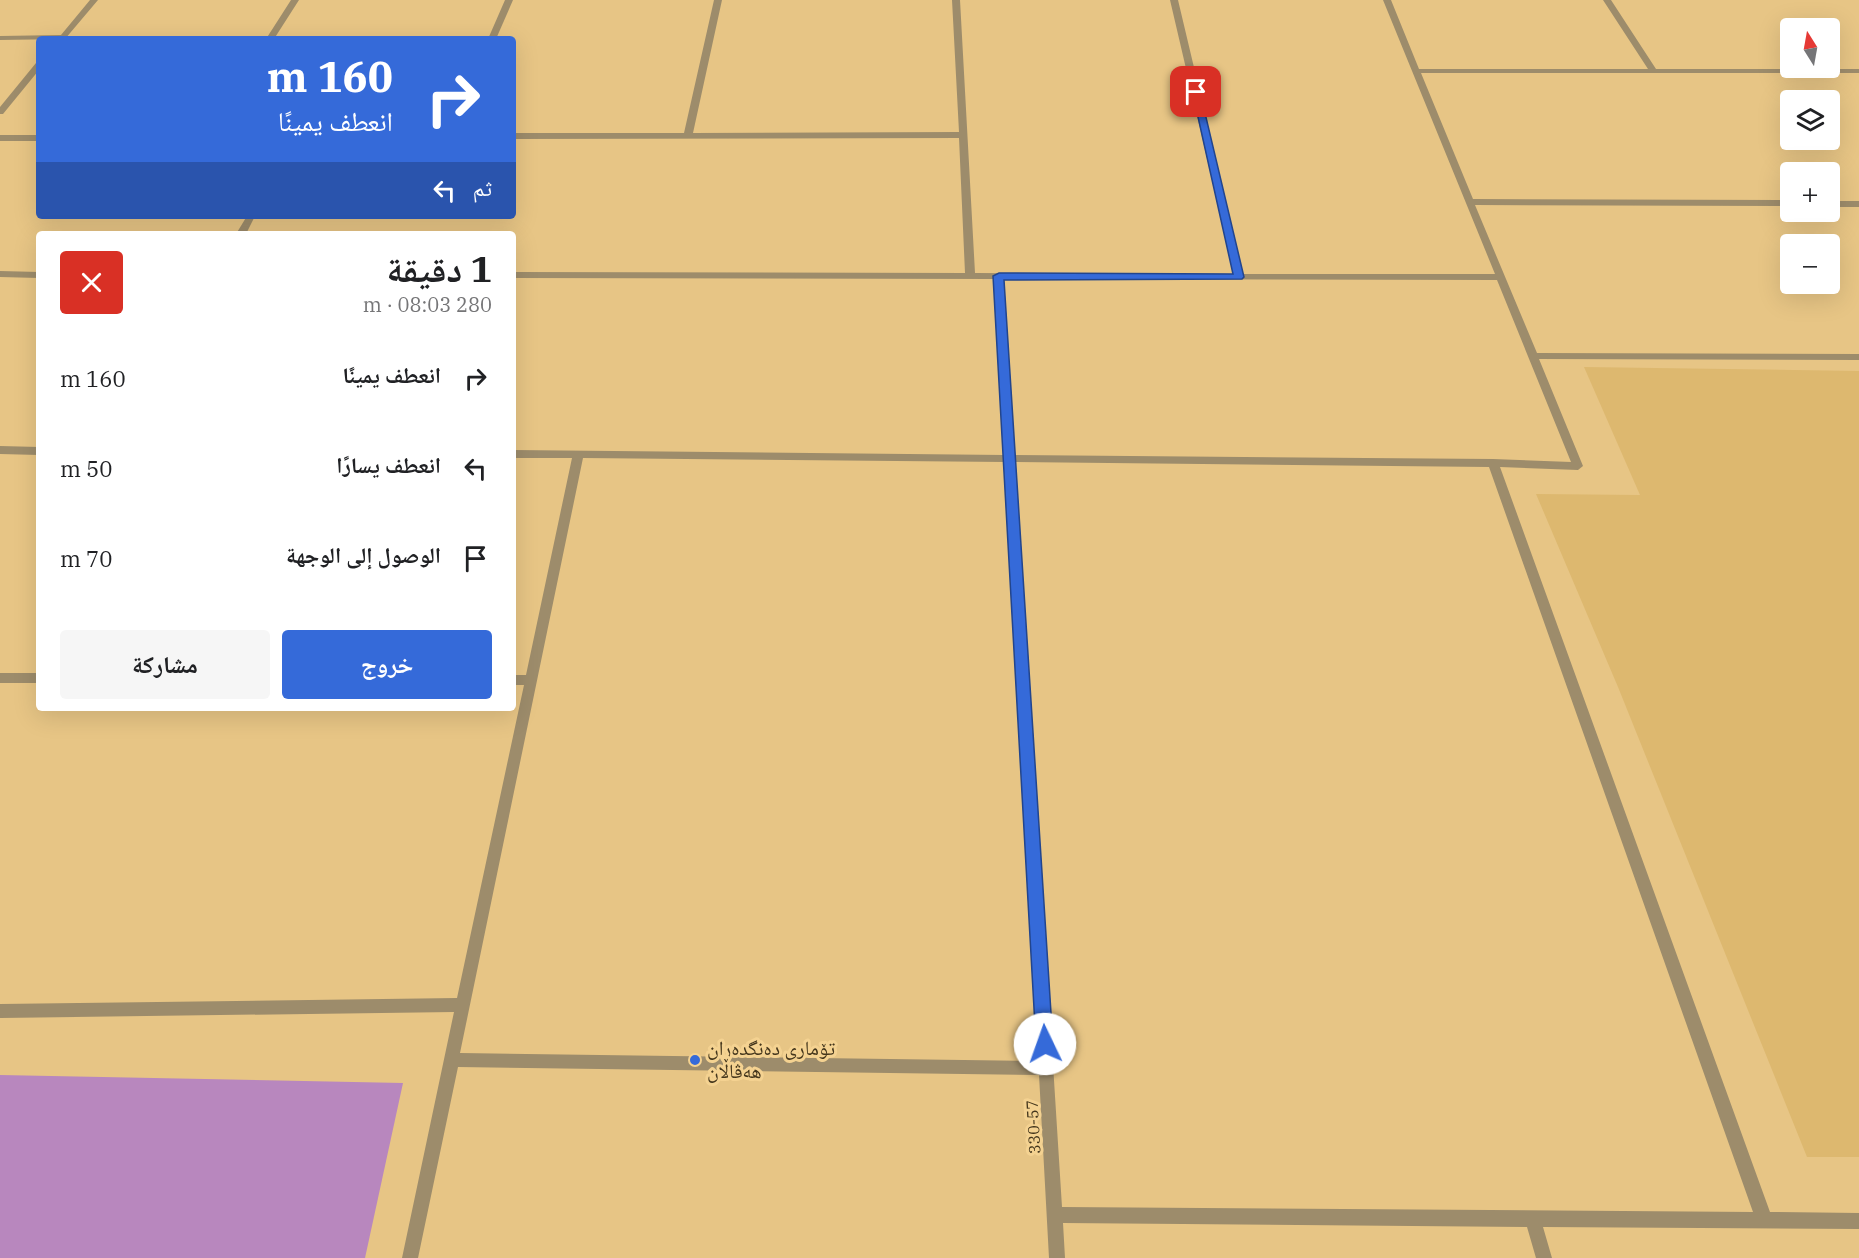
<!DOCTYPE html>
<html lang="ar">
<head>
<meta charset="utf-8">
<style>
  body { margin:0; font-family:"IBM Plex Serif","Noto Naskh Arabic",serif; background:#f6f6f6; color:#202124; direction:rtl; height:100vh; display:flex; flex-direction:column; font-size:22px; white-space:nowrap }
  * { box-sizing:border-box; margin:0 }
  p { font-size:20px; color:#757577 }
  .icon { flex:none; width:33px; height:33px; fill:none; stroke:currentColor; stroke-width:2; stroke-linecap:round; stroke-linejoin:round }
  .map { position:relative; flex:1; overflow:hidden; direction:ltr }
  .sheet { position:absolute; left:36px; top:231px; width:480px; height:480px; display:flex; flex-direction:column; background:#fff; border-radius:6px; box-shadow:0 6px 24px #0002; direction:rtl }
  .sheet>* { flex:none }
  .banner { position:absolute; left:36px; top:36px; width:480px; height:183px; border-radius:6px; box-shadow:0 6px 24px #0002; direction:rtl; background:#356ad9; color:#fff; overflow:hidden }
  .needle { width:39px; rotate:349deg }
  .buttons { position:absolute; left:1780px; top:18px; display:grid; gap:12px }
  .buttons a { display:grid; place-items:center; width:60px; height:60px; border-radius:6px; background:#fff; box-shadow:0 6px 24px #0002; font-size:30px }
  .pin { position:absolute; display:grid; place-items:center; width:51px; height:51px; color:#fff; margin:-26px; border-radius:12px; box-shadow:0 3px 9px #0006 }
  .me { position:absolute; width:66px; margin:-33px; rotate:357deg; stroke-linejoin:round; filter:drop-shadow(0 0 4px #0008) }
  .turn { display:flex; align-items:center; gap:21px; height:126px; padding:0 24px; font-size:27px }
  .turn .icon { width:78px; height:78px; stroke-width:2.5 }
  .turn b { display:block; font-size:42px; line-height:51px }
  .then { display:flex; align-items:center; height:57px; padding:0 24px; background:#0003; gap:12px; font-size:22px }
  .round { display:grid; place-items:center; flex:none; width:63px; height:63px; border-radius:6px; background:#f6f6f6 }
  .headline { display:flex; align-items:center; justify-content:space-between; height:102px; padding:0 24px }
  h1 { font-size:36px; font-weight:700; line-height:45px }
  .button { display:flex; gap:12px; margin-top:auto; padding:12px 24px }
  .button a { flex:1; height:69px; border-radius:6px; background:#356ad9; color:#fff; font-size:24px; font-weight:700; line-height:69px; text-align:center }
  .button a+a { background:#f6f6f6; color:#202124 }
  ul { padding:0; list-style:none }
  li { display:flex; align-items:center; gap:18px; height:90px; padding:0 24px }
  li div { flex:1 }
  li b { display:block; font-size:22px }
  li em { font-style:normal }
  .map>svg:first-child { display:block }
  .built { fill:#ddb86f }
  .green { fill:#b887be }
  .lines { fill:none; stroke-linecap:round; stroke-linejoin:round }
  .street { fill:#9d8c6b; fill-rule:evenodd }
  .route { fill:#356ad9; stroke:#22458d; stroke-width:1.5 }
  .poi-dot { fill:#356ad9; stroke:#f4d291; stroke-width:2 }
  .labels { text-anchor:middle; stroke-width:6; stroke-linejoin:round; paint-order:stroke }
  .street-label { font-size:16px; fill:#44361c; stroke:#f4d291 }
  .near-poi-label { font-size:20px; fill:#44361c; stroke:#f4d291; text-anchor:start }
</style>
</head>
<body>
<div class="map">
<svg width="1859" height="1258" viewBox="0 0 1859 1258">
  <rect width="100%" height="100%" fill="#e7c585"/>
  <path class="built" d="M1584 367 1859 371V1157H1807L1618 687 1536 494 1640 495Z"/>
  <path class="green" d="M0 1075 403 1083 365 1258H0Z"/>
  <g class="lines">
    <path class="street" d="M90 0H98L65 39 0 40V36L61 35Z
      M291 0H299L274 39H266Z
      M505 0H513L496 39H488Z
      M714 0H722L693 133 959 132 952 0H960L975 273 1234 274 1170 0H1178L1243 274H1495L1383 0H1391L1419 69H1648L1603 0H1611L1656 69H1859V73H1421L1473 199 1791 200V206L1475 205 1537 353 1859 354V360L1539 359 1583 466 1578 470 1500 467 1770 1212 1859 1213V1229L1543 1227 1552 1258H1536L1527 1227 1063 1223 1065 1258H1049L1039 1075 458 1067 418 1258H402L454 1012 0 1018V1004L457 998 524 685H513V675H526L572 458H513V450L1004 455 994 279 513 278V272L965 273 959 138 513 139V133H684ZM1004 279 1497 280 1571 462 1493 459 1015 455ZM583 458 1005 462 1038 1061 460 1053ZM1015 462 1489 467 1753 1212 1062 1207Z
      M36 63H39V70L3 114H0V107Z
      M0 135H39V141H0Z
      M1830 201H1859V207H1830Z
      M247 216H255L246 234H236Z
      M0 271 39 272V278L0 277Z
      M0 446 39 447V455L0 454Z
      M0 673H39V683H0Z"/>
  </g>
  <path class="route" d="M1192 90 1200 92 1244 277 1242 279 1004 280 1053 1044 1051 1050 1045 1052 1039 1050 1036 1044 993 276 999 273 1233 274Z"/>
  <circle class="poi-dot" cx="695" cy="1060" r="6"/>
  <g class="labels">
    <g class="street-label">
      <text transform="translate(1033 1127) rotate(-93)" y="6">330-57</text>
    </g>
    <g class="near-poi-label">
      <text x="707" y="1055">تۆماری دەنگدەران<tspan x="707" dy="23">هەڤاڵان</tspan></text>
    </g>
  </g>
</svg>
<div class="buttons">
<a><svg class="needle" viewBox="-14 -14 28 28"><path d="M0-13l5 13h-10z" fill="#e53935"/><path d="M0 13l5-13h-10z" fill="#757577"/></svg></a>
<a><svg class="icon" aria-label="layers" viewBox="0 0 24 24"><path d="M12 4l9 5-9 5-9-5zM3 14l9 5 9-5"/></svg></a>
<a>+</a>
<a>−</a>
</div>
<div class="pin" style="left:1196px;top:92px;background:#d93025"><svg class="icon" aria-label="arrive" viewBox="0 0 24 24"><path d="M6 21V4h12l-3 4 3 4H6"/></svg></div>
<svg class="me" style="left:1045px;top:1044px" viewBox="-20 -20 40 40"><circle r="19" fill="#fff"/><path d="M0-13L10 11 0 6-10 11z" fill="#356ad9"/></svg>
<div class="banner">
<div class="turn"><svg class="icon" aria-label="right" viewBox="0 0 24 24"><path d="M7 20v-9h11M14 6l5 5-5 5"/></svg><div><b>160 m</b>انعطف يمينًا</div></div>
<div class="then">ثم<svg class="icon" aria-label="left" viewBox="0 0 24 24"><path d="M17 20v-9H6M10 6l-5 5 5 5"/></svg></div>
</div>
<section class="sheet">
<div class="headline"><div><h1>1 دقيقة</h1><p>280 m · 08:03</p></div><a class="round" style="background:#d93025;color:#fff"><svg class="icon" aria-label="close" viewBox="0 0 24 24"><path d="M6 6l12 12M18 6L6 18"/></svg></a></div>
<ul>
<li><svg class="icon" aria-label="right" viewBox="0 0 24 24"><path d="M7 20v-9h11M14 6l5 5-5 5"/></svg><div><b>انعطف يمينًا</b></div><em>160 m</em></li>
<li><svg class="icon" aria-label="left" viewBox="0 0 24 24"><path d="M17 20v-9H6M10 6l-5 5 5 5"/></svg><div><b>انعطف يسارًا</b></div><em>50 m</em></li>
<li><svg class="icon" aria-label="arrive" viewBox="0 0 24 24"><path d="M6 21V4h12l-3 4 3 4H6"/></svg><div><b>الوصول إلى الوجهة</b></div><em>70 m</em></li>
</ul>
<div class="button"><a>خروج</a><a>مشاركة</a></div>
</section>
</div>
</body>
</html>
